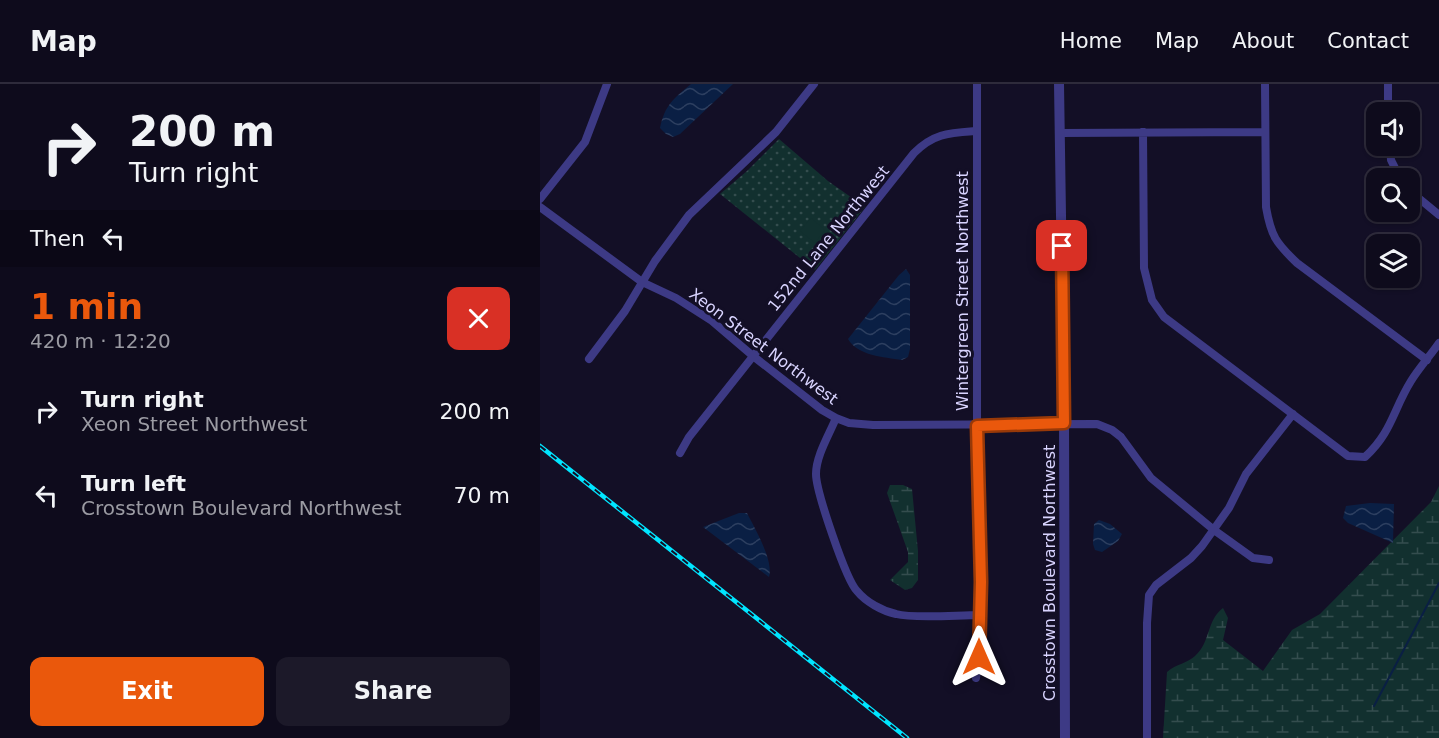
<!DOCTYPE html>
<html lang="en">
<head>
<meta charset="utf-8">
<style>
  body { margin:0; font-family:"DejaVu Sans",sans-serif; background:#1c1929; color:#f1f3f6; height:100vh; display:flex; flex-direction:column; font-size:22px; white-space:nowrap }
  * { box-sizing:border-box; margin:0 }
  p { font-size:20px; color:#9b9ba3 }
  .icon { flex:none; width:33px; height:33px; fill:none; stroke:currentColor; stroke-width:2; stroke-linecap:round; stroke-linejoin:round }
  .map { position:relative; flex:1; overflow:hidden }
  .side { display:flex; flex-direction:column; background:#0e0b1c; width:540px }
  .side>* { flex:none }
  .hud { background:#0e0b1c; color:#f1f3f6; overflow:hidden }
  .controls { position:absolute; left:826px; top:18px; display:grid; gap:12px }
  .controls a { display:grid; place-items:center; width:54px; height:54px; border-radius:12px; background:#0e0b1c; box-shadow:0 2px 4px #0004,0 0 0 2px #2e2b3b; font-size:30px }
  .pin { position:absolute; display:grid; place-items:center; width:51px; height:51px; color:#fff; margin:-26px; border-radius:12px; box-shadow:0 3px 9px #0006 }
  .me { position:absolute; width:66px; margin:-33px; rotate:0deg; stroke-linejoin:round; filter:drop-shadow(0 0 4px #0008) }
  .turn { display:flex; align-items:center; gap:21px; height:126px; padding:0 30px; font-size:27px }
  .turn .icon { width:78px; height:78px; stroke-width:2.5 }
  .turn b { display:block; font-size:42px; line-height:51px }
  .then { display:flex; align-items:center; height:57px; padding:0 30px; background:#0003; gap:12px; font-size:22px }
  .round { display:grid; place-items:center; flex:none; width:63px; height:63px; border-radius:12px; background:#1c1929 }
  .head { display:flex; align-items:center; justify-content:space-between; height:102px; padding:0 30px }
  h1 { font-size:36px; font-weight:700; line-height:45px; color:#ea580c }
  .action { display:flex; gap:12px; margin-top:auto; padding:12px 30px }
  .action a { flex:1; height:69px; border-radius:12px; background:#ea580c; color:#fff; font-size:24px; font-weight:700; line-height:69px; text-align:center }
  .action a+a { background:#1c1929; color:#f1f3f6 }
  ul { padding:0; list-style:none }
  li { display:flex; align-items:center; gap:18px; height:84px; padding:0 30px }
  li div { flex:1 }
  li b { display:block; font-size:22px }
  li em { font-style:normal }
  header { display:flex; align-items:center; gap:36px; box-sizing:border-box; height:84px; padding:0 30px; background:#0e0b1c; border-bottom:2px solid #2e2b3b }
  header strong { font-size:28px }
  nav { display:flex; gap:33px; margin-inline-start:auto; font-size:21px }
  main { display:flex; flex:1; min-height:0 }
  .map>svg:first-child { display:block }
  .wetland { fill:url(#wetland-marsh) }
  .park { fill:url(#park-dots) }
  .pitch { fill:#12302f }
  .water { fill:url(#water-waves) }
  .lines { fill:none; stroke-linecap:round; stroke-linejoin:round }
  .stream { stroke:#0a1f44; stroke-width:2 }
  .minor { stroke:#3d3a85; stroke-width:8 }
  .tertiary { stroke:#3d3a85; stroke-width:10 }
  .rail-casing { stroke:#00e5ff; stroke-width:4.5 }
  .rail { stroke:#130f26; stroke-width:2; stroke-dasharray:7; stroke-linecap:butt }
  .route-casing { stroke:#983908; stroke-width:15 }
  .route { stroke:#ea580c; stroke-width:10 }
  .labels { text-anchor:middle; stroke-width:6; stroke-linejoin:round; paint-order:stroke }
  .street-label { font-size:16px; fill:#d9d4ff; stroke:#130f26 }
</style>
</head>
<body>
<header>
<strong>Map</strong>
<nav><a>Home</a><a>Map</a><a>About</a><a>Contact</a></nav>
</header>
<main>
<section class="side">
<div class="hud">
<div class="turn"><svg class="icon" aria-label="right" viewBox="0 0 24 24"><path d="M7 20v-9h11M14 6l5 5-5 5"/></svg><div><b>200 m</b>Turn right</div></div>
<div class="then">Then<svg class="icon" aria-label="left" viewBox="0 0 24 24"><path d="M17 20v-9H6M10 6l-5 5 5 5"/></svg></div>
</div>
<div class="head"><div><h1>1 min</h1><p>420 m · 12:20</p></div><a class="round" style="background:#d93025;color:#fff"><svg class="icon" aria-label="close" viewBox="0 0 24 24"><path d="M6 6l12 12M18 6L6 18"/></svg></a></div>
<ul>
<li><svg class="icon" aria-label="right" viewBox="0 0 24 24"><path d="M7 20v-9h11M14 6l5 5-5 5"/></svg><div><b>Turn right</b><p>Xeon Street Northwest</p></div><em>200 m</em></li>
<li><svg class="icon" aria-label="left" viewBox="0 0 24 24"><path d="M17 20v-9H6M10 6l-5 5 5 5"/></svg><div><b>Turn left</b><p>Crosstown Boulevard Northwest</p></div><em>70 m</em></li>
</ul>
<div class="action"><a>Exit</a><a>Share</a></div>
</section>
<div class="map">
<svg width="899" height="654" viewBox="0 0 899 654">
  <defs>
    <pattern id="wetland-marsh" width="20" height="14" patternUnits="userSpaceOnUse" patternTransform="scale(1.5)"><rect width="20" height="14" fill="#12302f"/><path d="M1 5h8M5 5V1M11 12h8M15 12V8" fill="none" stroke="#344d4e"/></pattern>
    <pattern id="park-dots" width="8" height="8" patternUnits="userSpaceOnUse" patternTransform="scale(1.5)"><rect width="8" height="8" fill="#12302f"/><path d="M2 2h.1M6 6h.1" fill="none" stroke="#344d4e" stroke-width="1.8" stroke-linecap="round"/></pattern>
    <pattern id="water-waves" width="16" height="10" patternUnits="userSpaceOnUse" patternTransform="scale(1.5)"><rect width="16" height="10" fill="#0a1f44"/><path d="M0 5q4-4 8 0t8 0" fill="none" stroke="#2d3f60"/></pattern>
  </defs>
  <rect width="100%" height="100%" fill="#130f26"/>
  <path class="wetland" d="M350 401H363L372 405 378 467V496L372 504 365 506 350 496 368 478V468L347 409Z
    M899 402V654H623L627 588C636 580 648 579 655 572 671 558 666 537 683 524L688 534 683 556 723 587 752 546 780 530 891 418Z"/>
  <path class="park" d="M239 55 288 97 325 123 275 186 180 110 207 87Z"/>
  <path class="pitch" d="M271 134 285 146 275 159 260 147Z"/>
  <path class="water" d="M151 0H193L140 50 133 53 126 50 120 44C125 21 133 15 151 0Z
    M366 185 370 191V265L368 273 362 276C344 273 318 272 308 255L359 191Z
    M830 419 854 420 853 459 808 439 803 434 806 422Z
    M199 429H207C215 445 234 477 229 493L163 443Z
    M559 436 570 440 582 450 578 457 562 468 555 466 553 460 554 440Z"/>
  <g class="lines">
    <path class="stream" d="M834 622 899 499"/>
    <path class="minor" d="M725 0 726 123C731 152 736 159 757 179L887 276
      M848 28V0
      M603 48 604 184 612 216 624 233 808 372 825 373C852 348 853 326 871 297 879 284 890 272 899 259
      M520 49 725 48
      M850 62 851 76 860 94
      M870 107 899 131
      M0 115 45 58 67 0
      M0 123 102 198 136 214 172 237 213 272 282 326 296 334 309 339 333 341 557 340 572 346 581 353 611 394 674 446 713 474 729 476
      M49 275 85 227 115 177 149 131 236 48 274 0
      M296 334C289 351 276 372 276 390 276 407 306 496 317 507 326 518 342 527 356 530 375 535 417 531 439 531
      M140 369 149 353 374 69C394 49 409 49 437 47
      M436 594 439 573 441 498 437 342V0
      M607 654V539L609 511 616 501 651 474 662 462 689 424 706 390 753 330"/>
    <path class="tertiary" d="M519 0 524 329 525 654"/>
    <defs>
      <path id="rail" d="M0 362 367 654"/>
    </defs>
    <use href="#rail" class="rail-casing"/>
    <use href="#rail" class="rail"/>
  </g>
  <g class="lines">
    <defs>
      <path id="route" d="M439 573 441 498 437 342 524 339 522 162"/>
    </defs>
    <use href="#route" class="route-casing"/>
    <use href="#route" class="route"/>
  </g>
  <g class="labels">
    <g class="street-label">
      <text transform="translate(288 154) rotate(-51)" y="6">152nd Lane Northwest</text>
      <text transform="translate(422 207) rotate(-90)" y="6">Wintergreen Street Northwest</text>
      <text transform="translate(224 262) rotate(37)" y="6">Xeon Street Northwest</text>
      <text transform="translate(509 489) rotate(-90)" y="6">Crosstown Boulevard Northwest</text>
    </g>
  </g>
</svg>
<div class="controls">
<a><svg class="icon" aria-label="sound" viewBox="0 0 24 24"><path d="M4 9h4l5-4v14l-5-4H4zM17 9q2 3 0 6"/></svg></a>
<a><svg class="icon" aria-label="search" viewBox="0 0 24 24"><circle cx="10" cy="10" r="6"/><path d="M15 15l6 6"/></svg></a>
<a><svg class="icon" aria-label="layers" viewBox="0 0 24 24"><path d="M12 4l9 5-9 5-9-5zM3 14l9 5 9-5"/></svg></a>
</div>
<div class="pin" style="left:522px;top:162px;background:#d93025"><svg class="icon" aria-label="arrive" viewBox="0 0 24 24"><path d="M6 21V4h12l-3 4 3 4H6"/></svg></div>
<svg class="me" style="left:439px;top:573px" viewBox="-20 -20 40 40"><path d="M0-17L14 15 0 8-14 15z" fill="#ea580c" stroke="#fff" stroke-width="4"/></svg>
</div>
</main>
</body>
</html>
